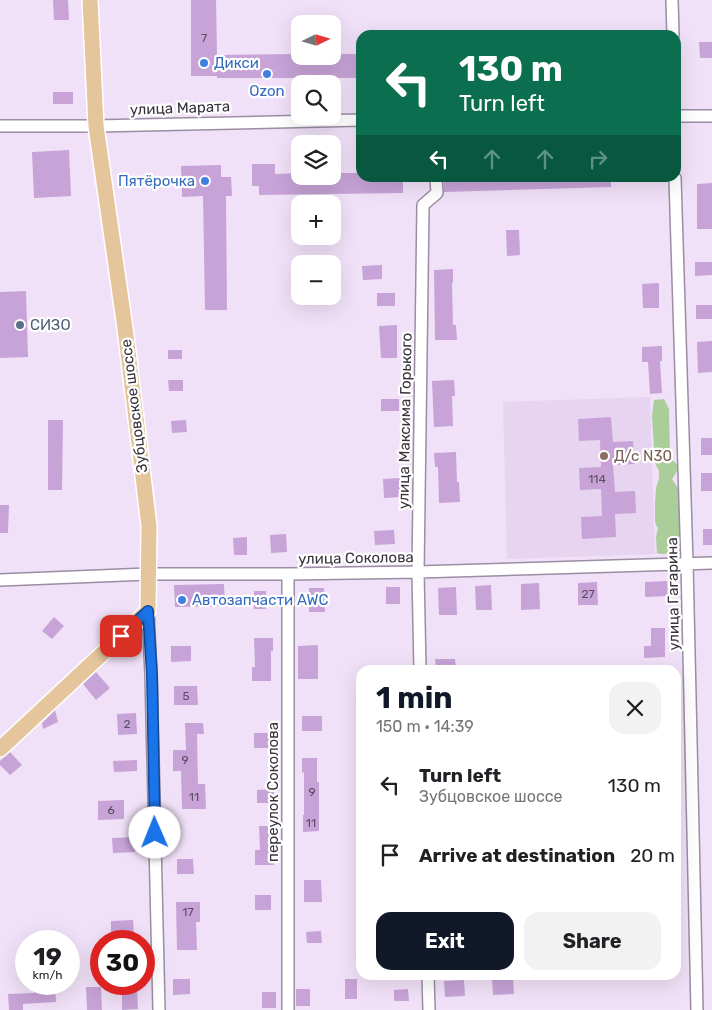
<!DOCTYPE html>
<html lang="en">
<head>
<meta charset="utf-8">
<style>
  body { margin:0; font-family:Rubik,sans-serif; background:#f2f2f2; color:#202124; height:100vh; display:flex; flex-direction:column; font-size:19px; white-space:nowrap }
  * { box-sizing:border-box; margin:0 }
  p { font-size:16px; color:#757577 }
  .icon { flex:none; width:28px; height:28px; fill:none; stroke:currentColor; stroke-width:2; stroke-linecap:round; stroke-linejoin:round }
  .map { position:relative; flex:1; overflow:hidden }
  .drawer { position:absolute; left:356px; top:665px; width:325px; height:315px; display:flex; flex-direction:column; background:#fff; border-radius:15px; box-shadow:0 5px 20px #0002 }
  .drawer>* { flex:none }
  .banner { position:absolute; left:356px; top:30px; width:325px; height:152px; border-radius:15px; box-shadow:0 5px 20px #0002; background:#0b6e4f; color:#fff; overflow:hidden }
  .needle { width:32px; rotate:85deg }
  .controls { position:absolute; left:291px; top:15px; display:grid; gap:10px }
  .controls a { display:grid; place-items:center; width:50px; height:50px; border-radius:10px; background:#fff; box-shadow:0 5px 20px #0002; font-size:25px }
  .speed { position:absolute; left:15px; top:930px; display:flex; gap:10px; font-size:25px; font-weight:700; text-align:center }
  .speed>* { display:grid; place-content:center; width:65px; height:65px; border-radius:50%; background:#fff; box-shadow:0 5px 20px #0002; line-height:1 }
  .speed small { font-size:12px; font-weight:400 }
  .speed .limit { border:8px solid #d22; background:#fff; color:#111 }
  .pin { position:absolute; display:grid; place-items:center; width:42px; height:42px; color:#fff; margin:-21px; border-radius:10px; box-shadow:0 2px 8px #0006 }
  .me { position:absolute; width:55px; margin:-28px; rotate:359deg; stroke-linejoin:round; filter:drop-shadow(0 0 4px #0008) }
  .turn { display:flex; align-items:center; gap:18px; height:105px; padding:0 20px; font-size:22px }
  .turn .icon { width:65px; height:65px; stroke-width:2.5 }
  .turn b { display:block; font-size:35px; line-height:42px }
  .lanes { display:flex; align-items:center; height:48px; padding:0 20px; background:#0003; justify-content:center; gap:25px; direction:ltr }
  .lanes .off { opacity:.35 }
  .round { display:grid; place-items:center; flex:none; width:52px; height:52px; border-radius:15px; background:#f2f2f2 }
  .head { display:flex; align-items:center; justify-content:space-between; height:85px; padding:0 20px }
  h1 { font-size:30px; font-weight:700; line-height:38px; color:#111827 }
  .cta { display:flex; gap:10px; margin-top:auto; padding:10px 20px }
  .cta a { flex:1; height:58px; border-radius:15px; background:#111827; color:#fff; font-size:20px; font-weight:700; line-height:58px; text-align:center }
  .cta a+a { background:#f2f2f2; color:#202124 }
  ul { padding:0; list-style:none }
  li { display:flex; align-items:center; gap:15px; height:70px; padding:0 20px }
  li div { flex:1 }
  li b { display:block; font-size:19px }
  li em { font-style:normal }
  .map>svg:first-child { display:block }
  .built { fill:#e7d4f0 }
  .green { fill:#abcd9a }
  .building { fill:#c7a3d7 }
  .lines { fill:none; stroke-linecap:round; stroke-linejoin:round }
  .minor-casing { stroke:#9b8da2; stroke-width:14 }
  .major-casing { stroke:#fff; stroke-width:18 }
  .minor { stroke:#fff; stroke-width:11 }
  .major { stroke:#e4c59c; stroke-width:15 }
  .route-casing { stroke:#114b97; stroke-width:12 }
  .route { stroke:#1a73e8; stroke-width:9 }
  .shop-dot { fill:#3f7fe0; stroke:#fff; stroke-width:2 }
  .service-dot { fill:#5c6f8a; stroke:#fff; stroke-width:2 }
  .education-dot { fill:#8d6e63; stroke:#fff; stroke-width:2 }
  .labels { text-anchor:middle; stroke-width:4.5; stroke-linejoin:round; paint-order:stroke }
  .number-label { font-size:12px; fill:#5c4e62 }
  .shop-label { font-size:15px; fill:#366cbe; stroke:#fff; text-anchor:start }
  .street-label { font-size:15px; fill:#38323b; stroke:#fff }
  .service-label { font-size:15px; fill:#4e5e75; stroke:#fff; text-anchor:start }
  .education-label { font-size:15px; fill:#785e54; stroke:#fff; text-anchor:start }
</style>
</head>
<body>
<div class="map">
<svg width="712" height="1010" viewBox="0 0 712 1010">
  <rect width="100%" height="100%" fill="#f1e1f8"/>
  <path class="built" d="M650 397 655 554 507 559 503 402Z"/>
  <path class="green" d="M664 399 669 409 670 459 675 462 679 468 672 479 680 491 683 514 680 516 681 543H673L671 551C667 554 663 555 657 553L656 537 658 528 656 525 655 521V503L656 488 659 478V471L655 463 652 416 654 400Z"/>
  <path class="building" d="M53 0H68L69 20H54Z
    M191 0H216L217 55 300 54V56H332V54H361V78H217V76H191Z
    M699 42H712V58H700Z
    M53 92H73V104H53Z
    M69 150 71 196 34 198 32 152Z
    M252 164H275V174L300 173V176H332V173H361V178H403V193L259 195V186H252Z
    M221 165V177H231L232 196H226L227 310H205L203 196 182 197 181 166Z
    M444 178H611V187L444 192Z
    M712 183V229H697V184Z
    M506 230H519L520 255 507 256Z
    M695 262H712V275L695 276Z
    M382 265V279L363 280 362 266Z
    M453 269V282L452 283 453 325H456L457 340H435L434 270Z
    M659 283V308H643L642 284Z
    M26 291 28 357 0 358V292Z
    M377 293H395V306H377Z
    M696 305H712V319H696Z
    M397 325V358H381L379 326Z
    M712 341V372L698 373 697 342Z
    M662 346V361H660L662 393 650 394 648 362H642V347Z
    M168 350H182V359H168Z
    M168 380H183V391H169Z
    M454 380 455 396H452L453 426 434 427 432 381Z
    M381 399H399V411H381Z
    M611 417 613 442 633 441 635 464 613 465 615 492 635 491 636 513 615 514 616 537 582 539 581 517 602 516 601 489 580 490 579 468 601 467 600 440 579 441 578 419Z
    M48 420H63L62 490H48Z
    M186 420 187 432 172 433 171 421Z
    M701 438H712V455H701Z
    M456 452 457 482H459L460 502 439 503 438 467H435L434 453Z
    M701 473H712V491H701Z
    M400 478 401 497 384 498 383 479Z
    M0 505H9L8 533H0Z
    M703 529H712V545H703Z
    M394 530 395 544 375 545 374 531Z
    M286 534 287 552 271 553 270 535Z
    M247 537V555H234L233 538Z
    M667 581 668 596 645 597V582Z
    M597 582 598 605H578V583Z
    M539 583 540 609 521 610V584Z
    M224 584 225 606 175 607 174 585Z
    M491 585 492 610H476L475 586Z
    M386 587H400V604H386Z
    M456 587 457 615H439L438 588Z
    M309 588H324L325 612H309Z
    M254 591H266V609H254Z
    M54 617 64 626 52 639 42 631Z
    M651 628H665V657L644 658V646H651Z
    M254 638H273V651H271V681H252V667H255Z
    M318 645V679H298V646Z
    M171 646H191V661L171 662Z
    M435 659H455L456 670H436Z
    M96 672 110 688 96 700 83 684Z
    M174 686H197L198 705H174Z
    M55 710 58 722 43 729 42 723Z
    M136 713 137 734 118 735 117 714Z
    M302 716H322V731H302Z
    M185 723H203L204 734H197L198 784H205L206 809H182L181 771H173V750H186Z
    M254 733H273V748H254Z
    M10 752 22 765 10 775 0 765V761Z
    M302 758H317V782H319V831L303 832V815H304V772L302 773Z
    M137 760V771L114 772 113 761Z
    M274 789V803H257V790Z
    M124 800V819L98 820V801Z
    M259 826H274V865H255V850H260Z
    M134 837 135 852 113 853 112 838Z
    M177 859H193L194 874H177Z
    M304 880H321L322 902H304Z
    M255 895H271V910H255Z
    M176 902H200V922H196L197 950H177Z
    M133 920 134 935H111V921Z
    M321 931 322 943H307L306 932Z
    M513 978 514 994 493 995 492 979Z
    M173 979H190V994L173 995Z
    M345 979H357V999H345Z
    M464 980 465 996 445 997 444 981Z
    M34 984H55L56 1002 23 1004V1010H9L8 994 34 993Z
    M137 986 138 1009 122 1010V987Z
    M86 987H101L102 1010H87Z
    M296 989H310V1006H296Z
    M408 989 409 1001H394V990Z
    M262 992H276V1008H262Z"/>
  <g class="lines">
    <defs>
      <path id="minor" d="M672 0 673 35
        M676 116H712
        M0 126H96L361 120
        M675 178 687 563 697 1010
        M288 574V1010
        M0 580 148 574H288L418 572 712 563
        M148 611 151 675 159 1010
        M420 670 418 572 423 205 437 193 436 178
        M428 975 429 1010"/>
      <path id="major" d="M0 749 148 611 149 526 125 328 96 126 90 0"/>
    </defs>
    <use href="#minor" class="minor-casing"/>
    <use href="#major" class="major-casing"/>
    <use href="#minor" class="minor"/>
    <use href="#major" class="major"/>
  </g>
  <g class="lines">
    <defs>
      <path id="route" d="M121 636 148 611 152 675 155 833"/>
    </defs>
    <use href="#route" class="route-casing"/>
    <use href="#route" class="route"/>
  </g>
  <g class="shop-dot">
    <circle cx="204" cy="63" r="5"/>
    <circle cx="267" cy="74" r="5"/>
    <circle cx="205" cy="181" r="5"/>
    <circle cx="182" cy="600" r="5"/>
  </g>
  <circle class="service-dot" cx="20" cy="325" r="5"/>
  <circle class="education-dot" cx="604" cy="456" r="5"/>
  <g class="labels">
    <g class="number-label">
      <text x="204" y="42">7</text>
      <text x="597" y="483">114</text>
      <text x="588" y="598">27</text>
      <text x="186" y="700">5</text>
      <text x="127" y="728">2</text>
      <text x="185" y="764">9</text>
      <text x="312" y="796">9</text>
      <text x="194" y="801">11</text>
      <text x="111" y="814">6</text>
      <text x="311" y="827">11</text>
      <text x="188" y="916">17</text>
    </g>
    <g class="shop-label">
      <text x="214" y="68">Дикси</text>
      <text x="267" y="96" text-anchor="middle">Ozon</text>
      <text x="195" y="186" text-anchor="end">Пятёрочка</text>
      <text x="192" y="605">Автозапчасти AWC</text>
    </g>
    <g class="street-label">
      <text transform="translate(180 108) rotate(-2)" y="5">улица Марата</text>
      <text transform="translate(134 406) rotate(-97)" y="5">Зубцовское шоссе</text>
      <text transform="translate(405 421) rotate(-89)" y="5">улица Максима Горького</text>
      <text transform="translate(356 558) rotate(-1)" y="5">улица Соколова</text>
      <text transform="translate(673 594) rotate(-91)" y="5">улица Гагарина</text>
      <text transform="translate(273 792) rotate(-90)" y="5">переулок Соколова</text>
    </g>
    <g class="service-label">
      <text x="30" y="330">СИЗО</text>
    </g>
    <g class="education-label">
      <text x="614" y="461">Д/с N30</text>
    </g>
  </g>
</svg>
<div class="controls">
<a><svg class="needle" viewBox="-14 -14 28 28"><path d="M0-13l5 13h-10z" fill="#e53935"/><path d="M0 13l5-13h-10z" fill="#757577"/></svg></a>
<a><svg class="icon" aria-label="search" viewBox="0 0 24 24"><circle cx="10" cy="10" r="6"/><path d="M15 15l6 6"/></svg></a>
<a><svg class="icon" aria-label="layers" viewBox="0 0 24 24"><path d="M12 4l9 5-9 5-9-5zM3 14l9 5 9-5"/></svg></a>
<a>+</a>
<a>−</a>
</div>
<div class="speed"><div>19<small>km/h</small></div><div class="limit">30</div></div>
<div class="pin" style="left:121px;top:636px;background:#d93025"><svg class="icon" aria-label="arrive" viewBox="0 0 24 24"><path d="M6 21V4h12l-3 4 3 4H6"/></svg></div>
<svg class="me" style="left:155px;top:833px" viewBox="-20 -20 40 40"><circle r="19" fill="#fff"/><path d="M0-13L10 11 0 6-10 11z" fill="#1a73e8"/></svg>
<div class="banner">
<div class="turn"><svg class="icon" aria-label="left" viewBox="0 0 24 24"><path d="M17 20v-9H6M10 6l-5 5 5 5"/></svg><div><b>130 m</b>Turn left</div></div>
<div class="lanes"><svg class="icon" aria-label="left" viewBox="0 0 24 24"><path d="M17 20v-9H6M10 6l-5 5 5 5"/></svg><svg class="icon off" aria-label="ahead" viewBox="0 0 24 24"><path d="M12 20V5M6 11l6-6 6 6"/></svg><svg class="icon off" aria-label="ahead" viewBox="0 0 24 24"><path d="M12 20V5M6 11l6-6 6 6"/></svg><svg class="icon off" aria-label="right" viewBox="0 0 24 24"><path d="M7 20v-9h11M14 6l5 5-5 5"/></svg></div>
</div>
<section class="drawer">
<div class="head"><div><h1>1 min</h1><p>150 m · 14:39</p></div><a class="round"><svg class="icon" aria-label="close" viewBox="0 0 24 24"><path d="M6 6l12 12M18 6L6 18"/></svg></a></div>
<ul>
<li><svg class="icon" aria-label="left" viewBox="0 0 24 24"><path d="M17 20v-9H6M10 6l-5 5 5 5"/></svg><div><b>Turn left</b><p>Зубцовское шоссе</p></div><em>130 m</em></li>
<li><svg class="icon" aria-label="arrive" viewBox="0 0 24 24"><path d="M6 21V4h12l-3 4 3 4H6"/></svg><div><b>Arrive at destination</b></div><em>20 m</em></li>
</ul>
<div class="cta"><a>Exit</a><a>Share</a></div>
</section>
</div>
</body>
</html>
